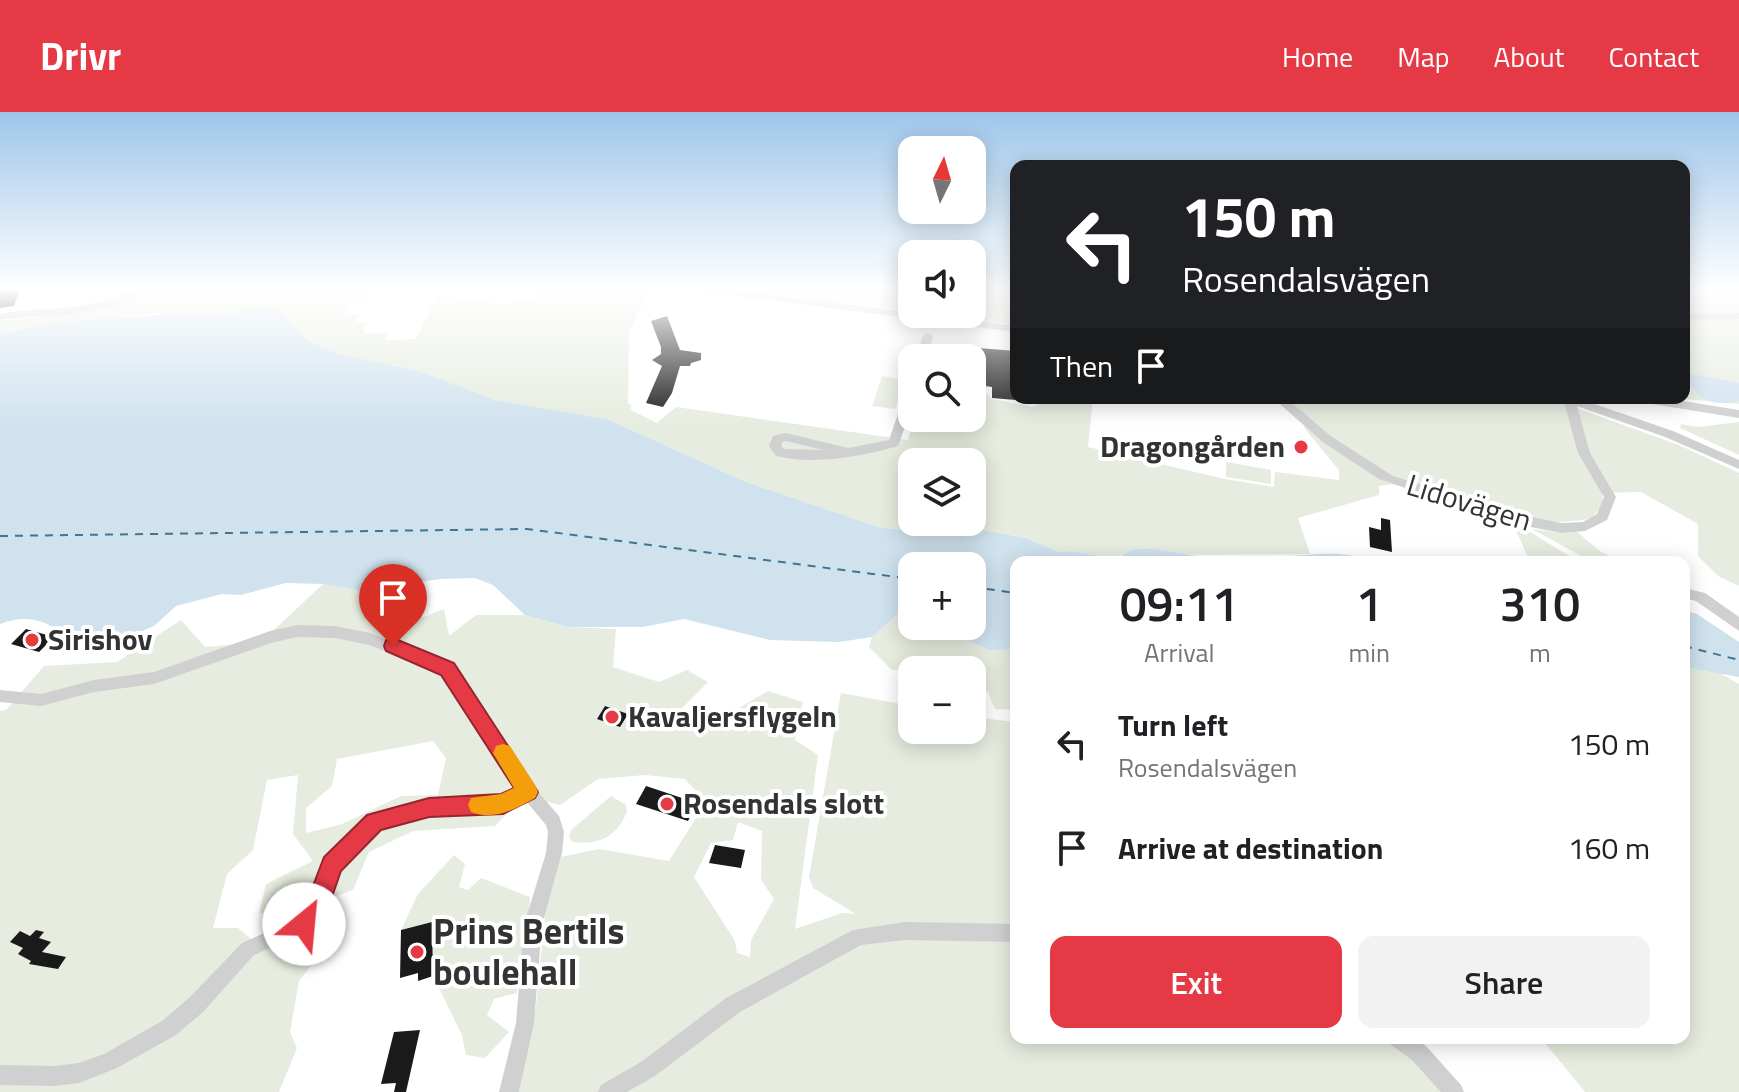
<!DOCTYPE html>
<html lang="en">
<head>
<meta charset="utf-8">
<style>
  body { margin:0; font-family:"Titillium Web",sans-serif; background:#f2f2f2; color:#202124; height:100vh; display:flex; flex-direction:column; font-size:30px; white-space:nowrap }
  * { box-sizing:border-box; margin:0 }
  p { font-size:26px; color:#757577 }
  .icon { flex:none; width:44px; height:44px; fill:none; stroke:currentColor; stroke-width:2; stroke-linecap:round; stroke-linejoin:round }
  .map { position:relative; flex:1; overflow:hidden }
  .side { position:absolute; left:1010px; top:444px; width:680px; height:488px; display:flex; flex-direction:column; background:#fff; border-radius:16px; box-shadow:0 4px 20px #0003 }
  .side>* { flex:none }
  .hud { position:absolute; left:1010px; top:48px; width:680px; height:244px; border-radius:16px; box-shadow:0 4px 20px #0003; background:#202124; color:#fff; overflow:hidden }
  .needle { width:52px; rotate:5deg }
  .controls { position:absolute; left:898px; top:24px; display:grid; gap:16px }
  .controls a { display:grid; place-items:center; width:88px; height:88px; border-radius:16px; background:#fff; box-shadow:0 4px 20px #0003; font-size:40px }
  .pin { position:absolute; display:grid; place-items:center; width:68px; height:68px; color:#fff; margin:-82px -34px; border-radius:50% 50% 50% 0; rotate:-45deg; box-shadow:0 0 8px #0007 }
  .pin .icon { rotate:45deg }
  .me { position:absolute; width:88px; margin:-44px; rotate:28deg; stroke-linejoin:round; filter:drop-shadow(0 0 6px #0008) }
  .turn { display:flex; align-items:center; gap:28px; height:168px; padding:0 40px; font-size:36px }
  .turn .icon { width:104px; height:104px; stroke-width:2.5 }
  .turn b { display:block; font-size:56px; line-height:68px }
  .then { display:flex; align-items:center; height:76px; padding:0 40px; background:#0003; gap:16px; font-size:30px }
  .eta { display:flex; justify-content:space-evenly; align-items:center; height:136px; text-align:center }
  .eta b { font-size:48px; font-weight:600; line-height:56px }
  .action { display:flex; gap:16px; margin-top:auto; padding:16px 40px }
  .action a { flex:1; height:92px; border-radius:16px; background:#e63946; color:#fff; font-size:32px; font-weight:600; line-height:92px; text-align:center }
  .action a+a { background:#f2f2f2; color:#202124 }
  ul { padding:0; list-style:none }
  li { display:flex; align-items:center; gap:24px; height:104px; padding:0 40px }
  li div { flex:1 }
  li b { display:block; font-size:30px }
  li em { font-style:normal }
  header { display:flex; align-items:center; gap:48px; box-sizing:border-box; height:112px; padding:0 40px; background:#e63946; color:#fff }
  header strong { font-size:38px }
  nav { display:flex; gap:44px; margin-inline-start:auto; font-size:28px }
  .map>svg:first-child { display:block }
  .green { fill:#e6ecdf; fill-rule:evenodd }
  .water { fill:#cfe2ee }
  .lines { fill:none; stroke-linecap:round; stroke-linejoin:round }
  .ferry { stroke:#3f7597; stroke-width:2; stroke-dasharray:8 7; stroke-linecap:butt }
  .building { fill:#1a1a1a }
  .minor { fill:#d0d0d0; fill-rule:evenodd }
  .route { fill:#e63946; stroke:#96252e; stroke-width:2 }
  .slow { fill:#f59e0b }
  .poi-dot { fill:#e63946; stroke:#fff; stroke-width:3 }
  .labels { text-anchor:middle; stroke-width:8; stroke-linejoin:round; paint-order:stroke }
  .poi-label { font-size:30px; font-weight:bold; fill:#333; stroke:#fff; text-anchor:start }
  .street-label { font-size:30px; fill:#333; stroke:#fff }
  .near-poi-label { font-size:36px; font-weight:bold; fill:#333; stroke:#fff; text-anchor:start }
</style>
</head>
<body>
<header>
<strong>Drivr</strong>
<nav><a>Home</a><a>Map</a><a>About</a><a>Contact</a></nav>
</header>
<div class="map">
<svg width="1739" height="980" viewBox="0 0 1739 980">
  <rect width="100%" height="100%" fill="#fff"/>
  <path class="green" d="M156 177H371L367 186 352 187 344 203 358 202 355 209 366 211 362 217 366 222 387 221 386 228 416 227 438 182 501 192 528 188 545 177H651L629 219 628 292 631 293V298L657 311 676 295 908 328 914 306H972V279L986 281 992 287 1033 295 1053 286H1093L1088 335 1225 367 1274 375 1275 360 1339 368V358L1305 317 1300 299 1288 286H1548L1679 333 1739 361V474L1718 464 1698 444V412L1641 380 1602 381 1603 392 1592 406C1540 418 1494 398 1445 383 1421 376 1404 369 1379 374V383L1298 406 1310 442 1121 443 1119 448 1072 439 1059 440 1026 426 983 418 929 415 914 411 902 418 879 415 746 370 607 307 496 288 419 259 339 242 308 228 286 206 258 196 204 205 159 201 35 214 0 221V209L105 197ZM912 350H972V410H912Z
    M737 177H912V199Z
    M972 177H1016V213L937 202H972Z
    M1684 177H1739V201L1684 202Z
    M1684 207H1739V292L1676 286H1684Z
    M882 264 905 268 895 297 872 294Z
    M1739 310V343L1680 316 1681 312 1698 315Z
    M1226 350 1271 358V372L1226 365Z
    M1514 414 1522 415 1579 450H1530Z
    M1532 417 1564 421 1577 420 1600 439 1620 450H1592Z
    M323 472 362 479 376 505 404 513 444 497 449 524 476 503H525L567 515 616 517 613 555 659 570 687 558 708 570 681 597C706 600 728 603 748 618V622L752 613 739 596 768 579 803 590 795 628 818 643 795 817 842 801 856 802 813 776 809 765 841 581 912 594V618H972V605L1016 610V926H1416L1443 980H519L536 894 545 801 561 745 599 737 669 749 706 690 685 667 645 663 598 667 560 693 524 684 495 714 413 719 369 740 353 778 331 786 310 830 320 842 299 869 290 920 297 936 279 980H0V599L6 598 44 554 117 550 181 508 205 535 261 530ZM433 629 446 646 438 683 401 684 342 712 306 721V696L332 674 337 647ZM298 663 293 722 313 749 266 772 259 802 311 788 289 834 255 830 238 816H213L227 762 253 738 267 668ZM738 710 762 719 761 768 774 787 751 828 750 845 737 841 735 829 694 765 711 731 733 728Z
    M898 502 912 503V514C947 514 981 529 1016 537V598L995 597 988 580 972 577V558H892L869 535 872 525Z
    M1684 555 1718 560 1739 572V980H1585L1541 926H1684Z
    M611 684 626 693 627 700C616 725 600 733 573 730L569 725 571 718Z
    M454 743 465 752 459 775 468 778 481 766 530 785 525 852 518 856 517 881 494 887 487 903 509 920 485 946 466 943 462 923 433 864 432 810 401 818 418 782Z"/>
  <path class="water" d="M258 196 279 199 308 228 339 242 419 259 496 288 607 307 746 370 879 415 902 418 914 411 929 415 983 418 1026 426 1059 440 1072 439 1119 448C1132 425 1179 444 1201 444 1229 444 1259 444 1287 444 1317 443 1344 437 1373 450H1016V537L989 538 938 514H972V454H912V503L898 502 872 525 839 530 770 528 684 507 643 515H567L525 503 493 473 475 466 440 467 362 479 323 472 286 471 241 483 222 482 176 494 154 514 106 535 73 533C54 510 30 500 0 512V221C13 220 24 216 36 214 94 205 154 204 207 200L206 205Z
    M1691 262 1739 271V289C1714 294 1698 290 1688 267Z
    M1684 498 1697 502 1739 530V565L1684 555Z"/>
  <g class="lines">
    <path class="ferry" d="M0 424 527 417 912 467
      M972 475 1016 481
      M1684 534 1739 548"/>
  </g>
  <path class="building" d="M0 177H20L14 194 0 196Z
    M667 204 680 238 701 241V248L691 251 690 254H680L672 281 663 295 646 291 662 254 652 248 661 242V235L651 209Z
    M965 235 1016 239V288L992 286V275L972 272V246H964Z
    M1381 406 1390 408 1392 440 1370 435 1369 415 1381 418Z
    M26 517 54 525 39 540 11 532Z
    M605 594 628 602 620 615 597 607Z
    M646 674 697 691 688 709 636 692Z
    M715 733 745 738 741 756 709 751Z
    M432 810 433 864 418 869V861L400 866 401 818Z
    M36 818 44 820 39 826 51 830 42 840 66 845 58 857 29 852 31 849 18 842 23 836 10 830 20 819 30 824Z
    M420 918 406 980H394L396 971 381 972 394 920Z"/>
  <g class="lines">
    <path class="minor" d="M132 177H145C106 209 46 200 0 208V202C44 194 92 200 132 177Z
      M700 177H732L1016 214V220L705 180Z
      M1739 201V207L1684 208V202Z
      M928 221 933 224 927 246H915L923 224Z
      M912 274V295L898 334C860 345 815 353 776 344L769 334 773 324 786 321 848 336 889 328 906 278ZM786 329 823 338 784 337 781 334 782 330Z
      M1273 286H1286L1332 325 1393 364 1506 400 1562 411 1583 410 1597 402 1604 385 1578 341 1564 290 1559 286H1577L1673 319 1739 348V357L1665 325 1577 294 1590 341 1616 385 1607 408 1585 419 1562 421 1504 410 1379 367 1324 331Z
      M1634 286H1664L1739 298V306L1640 290Z
      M1684 476 1705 481 1739 505V519L1696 489 1684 486Z
      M297 513 335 514 370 521 453 553 534 675 559 704 564 720 562 741 542 813 534 911 519 980H499L516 911 524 813 546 741 548 720 546 713 526 689 503 700 429 703 380 716 339 757 327 791 310 818 254 843 203 900 176 923 117 956 79 971 54 974 0 973V953L54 954 79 951 104 942 162 909 189 886 242 831 298 806 314 781 326 746 369 705 429 687 502 685 517 677 443 561 369 533 335 526 297 525 271 531 154 572 94 580 41 594 0 590V578L41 582 94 568 154 560 270 519Z
      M905 810 1016 812V830L905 828 861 833 740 900 655 964 627 980H598L601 973 641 950 726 886 853 818Z
      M1388 926H1414L1426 934 1461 973 1464 980H1441L1412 948 1391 933Z"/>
  </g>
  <linearGradient id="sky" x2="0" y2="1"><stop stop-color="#9ec6ea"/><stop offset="0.56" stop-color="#fff"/><stop offset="1" stop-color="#fff" stop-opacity="0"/></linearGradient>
  <rect width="1739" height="315" fill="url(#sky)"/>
  <path class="route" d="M393 526 454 551 538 680 535 686 503 702 429 705 381 718 341 759 329 793 313 821 304 824 296 821 293 812 311 779 324 745 367 703 429 686 501 682 514 676 441 563 386 539 384 534 386 528Z"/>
  <path class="slow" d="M503 632 510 634 535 673 538 680 535 686C515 697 494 709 471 700L468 693 471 686 501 682 514 676 493 641 496 634Z"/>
  <g class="poi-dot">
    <circle cx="1301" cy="335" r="8"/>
    <circle cx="32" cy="528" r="8"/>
    <circle cx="612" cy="605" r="8"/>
    <circle cx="667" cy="692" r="8"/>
    <circle cx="417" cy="840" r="8"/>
  </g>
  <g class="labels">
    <g class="poi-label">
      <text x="1285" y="345" text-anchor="end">Dragongården</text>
      <text x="48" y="538">Sirishov</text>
      <text x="628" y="615">Kavaljersflygeln</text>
      <text x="683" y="702">Rosendals slott</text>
    </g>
    <g class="street-label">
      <text transform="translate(1469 391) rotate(17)" y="10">Lidovägen</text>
    </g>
    <g class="near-poi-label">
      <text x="433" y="832">Prins Bertils<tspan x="433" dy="41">boulehall</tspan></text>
    </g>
  </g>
</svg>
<div class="controls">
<a><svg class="needle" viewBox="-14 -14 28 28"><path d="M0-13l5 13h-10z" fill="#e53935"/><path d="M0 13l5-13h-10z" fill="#757577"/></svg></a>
<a><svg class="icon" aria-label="sound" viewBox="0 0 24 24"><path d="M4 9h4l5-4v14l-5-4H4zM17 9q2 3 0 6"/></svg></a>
<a><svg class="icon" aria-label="search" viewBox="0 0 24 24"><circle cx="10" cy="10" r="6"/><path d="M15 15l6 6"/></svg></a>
<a><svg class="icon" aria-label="layers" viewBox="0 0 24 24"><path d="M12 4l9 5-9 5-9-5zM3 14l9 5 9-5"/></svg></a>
<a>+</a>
<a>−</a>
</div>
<div class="pin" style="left:393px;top:534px;background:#d93025"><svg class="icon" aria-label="arrive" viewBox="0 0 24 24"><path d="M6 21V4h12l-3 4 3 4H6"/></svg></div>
<svg class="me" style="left:304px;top:812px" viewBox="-20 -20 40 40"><circle r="19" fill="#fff"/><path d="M0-13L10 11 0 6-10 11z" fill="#e63946"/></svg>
<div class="hud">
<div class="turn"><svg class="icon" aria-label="left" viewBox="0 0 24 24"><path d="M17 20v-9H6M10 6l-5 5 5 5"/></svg><div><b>150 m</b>Rosendalsvägen</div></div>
<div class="then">Then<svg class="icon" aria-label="arrive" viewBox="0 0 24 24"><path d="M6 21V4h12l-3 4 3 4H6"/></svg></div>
</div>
<section class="side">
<div class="eta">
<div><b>09:11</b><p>Arrival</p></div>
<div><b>1</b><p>min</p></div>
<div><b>310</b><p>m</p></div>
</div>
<ul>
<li><svg class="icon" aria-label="left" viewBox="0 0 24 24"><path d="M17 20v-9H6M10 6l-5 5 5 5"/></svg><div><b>Turn left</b><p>Rosendalsvägen</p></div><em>150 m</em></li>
<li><svg class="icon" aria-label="arrive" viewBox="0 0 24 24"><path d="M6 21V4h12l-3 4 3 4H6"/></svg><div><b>Arrive at destination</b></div><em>160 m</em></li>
</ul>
<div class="action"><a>Exit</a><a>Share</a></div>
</section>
</div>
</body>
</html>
